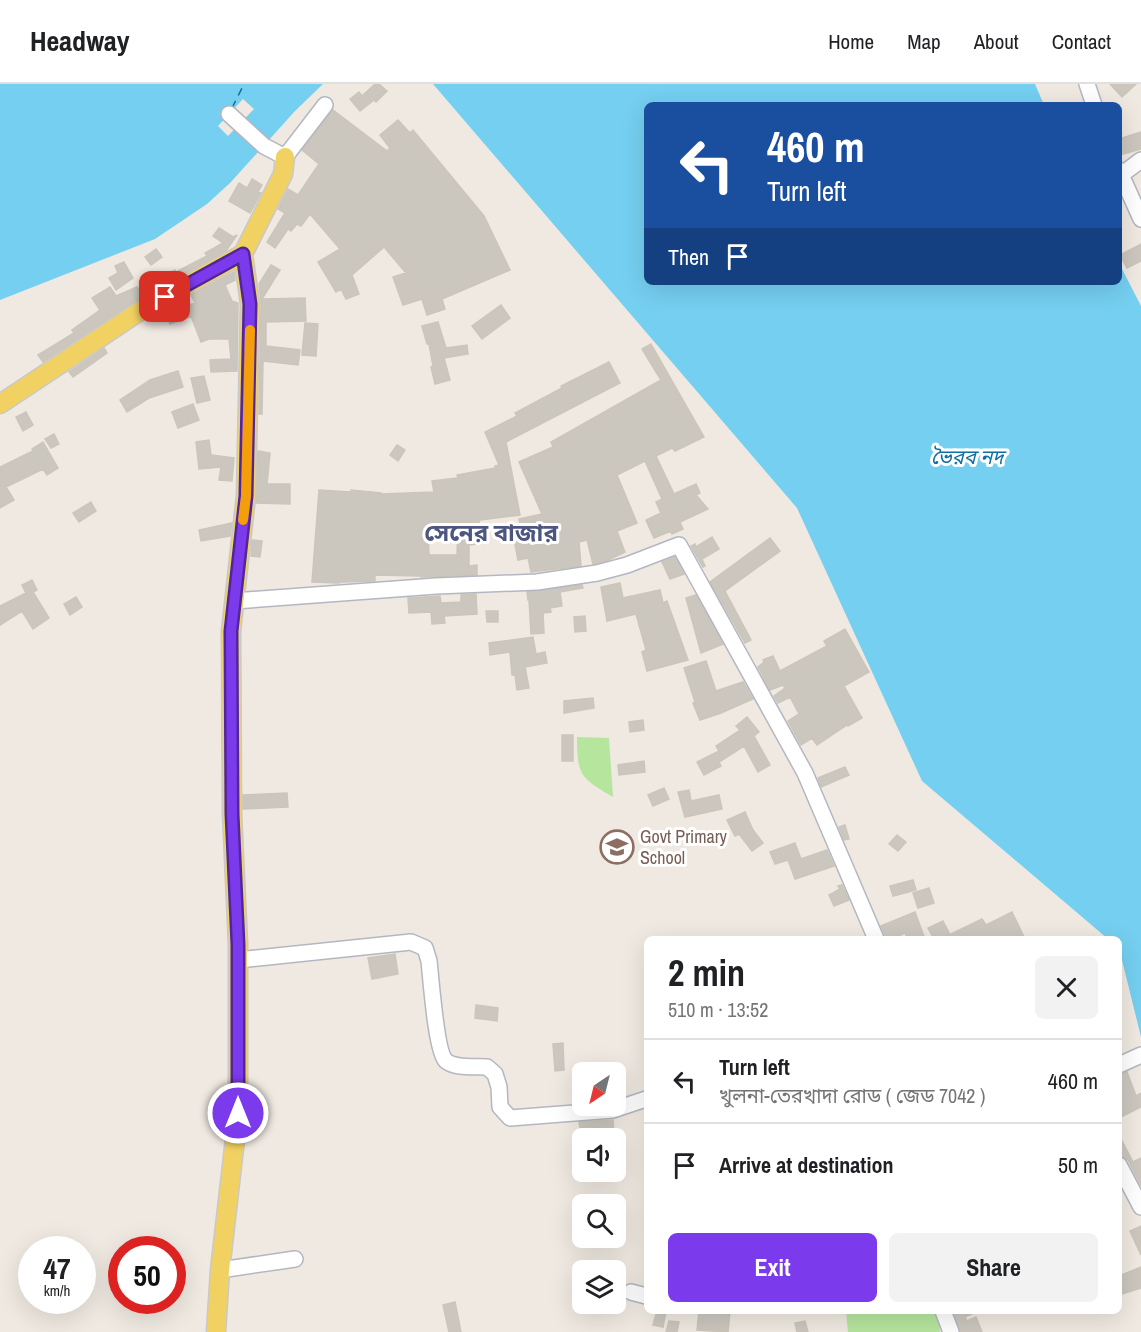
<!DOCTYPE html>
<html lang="en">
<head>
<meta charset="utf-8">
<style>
  body { margin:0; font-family:"Archivo Narrow","Noto Sans Bengali",sans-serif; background:#f2f2f2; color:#202124; height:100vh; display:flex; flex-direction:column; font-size:22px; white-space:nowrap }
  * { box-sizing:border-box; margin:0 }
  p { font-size:20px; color:#757577 }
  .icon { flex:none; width:33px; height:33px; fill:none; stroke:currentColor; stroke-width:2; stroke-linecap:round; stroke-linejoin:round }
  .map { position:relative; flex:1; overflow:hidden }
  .side { position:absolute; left:644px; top:852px; width:478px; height:378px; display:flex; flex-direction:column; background:#fff; border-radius:9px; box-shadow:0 6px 24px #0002 }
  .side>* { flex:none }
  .banner { position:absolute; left:644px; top:18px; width:478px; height:183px; border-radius:9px; box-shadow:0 6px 24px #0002; background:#1a4fa0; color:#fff; overflow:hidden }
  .needle { width:39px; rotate:215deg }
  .fabs { position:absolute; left:572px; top:978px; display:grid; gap:12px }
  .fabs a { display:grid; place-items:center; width:54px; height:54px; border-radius:9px; background:#fff; box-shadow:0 6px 24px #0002; font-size:30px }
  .speed { position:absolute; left:18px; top:1152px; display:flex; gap:12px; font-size:30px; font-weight:700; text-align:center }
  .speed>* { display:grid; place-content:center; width:78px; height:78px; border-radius:50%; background:#fff; box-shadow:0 6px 24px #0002; line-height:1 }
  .speed small { font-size:15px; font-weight:400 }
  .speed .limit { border:9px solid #d22; background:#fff; color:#111 }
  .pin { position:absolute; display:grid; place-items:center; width:51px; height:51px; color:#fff; margin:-26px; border-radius:12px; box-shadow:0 3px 9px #0006 }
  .me { position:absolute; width:66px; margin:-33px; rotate:0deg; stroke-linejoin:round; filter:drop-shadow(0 0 4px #0008) }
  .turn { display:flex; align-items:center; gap:21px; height:126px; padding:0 24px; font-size:27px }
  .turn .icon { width:78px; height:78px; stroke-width:2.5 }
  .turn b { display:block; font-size:42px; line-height:51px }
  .then { display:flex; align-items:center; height:57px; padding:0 24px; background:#0003; gap:12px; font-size:22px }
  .round { display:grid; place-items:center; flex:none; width:63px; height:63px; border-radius:9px; background:#f2f2f2 }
  .headline { display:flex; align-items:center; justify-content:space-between; height:102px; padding:0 24px }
  h1 { font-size:36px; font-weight:700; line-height:45px }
  .cta { display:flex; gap:12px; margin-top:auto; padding:12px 24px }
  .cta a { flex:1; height:69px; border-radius:9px; background:#7c3aed; color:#fff; font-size:24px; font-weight:700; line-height:69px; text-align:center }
  .cta a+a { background:#f2f2f2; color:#202124 }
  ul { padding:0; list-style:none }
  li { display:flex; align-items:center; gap:18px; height:84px; padding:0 24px; border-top:2px solid #e0e0e0 }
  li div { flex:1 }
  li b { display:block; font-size:22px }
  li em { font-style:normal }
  header { display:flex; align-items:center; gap:36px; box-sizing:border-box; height:84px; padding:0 30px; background:#fff; border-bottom:2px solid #e0e0e0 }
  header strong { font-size:28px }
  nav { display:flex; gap:33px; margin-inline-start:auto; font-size:21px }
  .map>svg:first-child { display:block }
  .green { fill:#b6e59e }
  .water { fill:#75cff0 }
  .pier { fill:#efe9e1 }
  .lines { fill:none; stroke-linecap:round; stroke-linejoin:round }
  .ferry { stroke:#0d6fa3; stroke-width:1.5; stroke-dasharray:8 6; stroke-linecap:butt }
  .building { fill:#cbc7bf; stroke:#cbc5ba; stroke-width:1.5; fill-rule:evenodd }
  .minor-casing { stroke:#b4b7c1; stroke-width:18 }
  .major-casing { stroke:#c9c9c9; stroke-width:21 }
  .minor { stroke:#fff; stroke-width:15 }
  .major { stroke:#f2d163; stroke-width:18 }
  .route-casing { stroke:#51269a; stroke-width:15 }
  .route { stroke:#7c3aed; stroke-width:10 }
  .slow { stroke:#f59e0b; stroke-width:10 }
  .labels { text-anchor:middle; stroke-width:6; stroke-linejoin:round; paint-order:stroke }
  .education-label { font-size:18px; fill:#785e54; stroke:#fff; text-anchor:start }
  .water-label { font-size:20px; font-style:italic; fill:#0d6fa3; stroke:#fff }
  .district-label { font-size:24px; font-weight:bold; fill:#4d5680; stroke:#fff }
</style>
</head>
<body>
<header>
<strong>Headway</strong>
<nav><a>Home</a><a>Map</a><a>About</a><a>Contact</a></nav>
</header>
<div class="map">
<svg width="1141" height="1248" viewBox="0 0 1141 1248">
  <rect width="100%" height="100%" fill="#efe9e1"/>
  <path class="green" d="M577 653 609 654 613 713C581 694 577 692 577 653Z
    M846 1227H938L940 1248H848Z"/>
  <path class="water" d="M0 0H323L295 27 230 99 207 120 155 155 0 216Z
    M433 0H1035L1044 21H646V198H1119V179L1141 222V953L1119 864V855H1108L922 697 797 424Z"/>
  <path class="pier" d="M243 15 254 25 228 52 218 42Z"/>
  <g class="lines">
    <path class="ferry" d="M232 24 244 0"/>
  </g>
  <path class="building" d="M375 0H379L387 7 376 18 374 16 360 27 350 15 359 8 362 12Z
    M1110 0H1136L1122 13Z
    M333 26 387 67 390 64 380 51 398 36 410 49 413 46 484 132 510 186 442 215 445 225 427 231 422 215 403 221 393 193 406 189 384 163 352 191 359 210 346 215 341 205 336 208 318 178 340 165 310 130 301 142 297 140 291 147 288 145 275 164 267 158 285 129 278 125 288 105 298 111 319 80 302 66Z
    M1141 48V65L1123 70 1119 55Z
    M252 95 262 101 258 108 261 109 250 129 229 117 239 99 247 104Z
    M219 144 233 153 237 151 226 167 140 214 43 278 38 271 74 249 72 246 100 226 92 214 110 203 116 212 137 203 139 206 160 193 175 186 176 188 207 172 205 169 223 159 213 152Z
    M1141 160V177L1127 184 1120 171Z
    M156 165 162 173 151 181 145 173Z
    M124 178 133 194 116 206 109 194 118 189 115 182Z
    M271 181 280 186 262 215 305 214 306 237 266 238V262L300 266 298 281 263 277 262 330H259L261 220 259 200Z
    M234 188 235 196 225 201 232 217 238 219 237 287 211 288 210 276 231 275 229 255H209L201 258 191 232 170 240 166 228 195 219 191 211Z
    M501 221 510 234 482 255 472 242Z
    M438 238 446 264 467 261 468 270 444 274 450 296 435 300 431 283 433 282 429 260H427L422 242Z
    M305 239 318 240 316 272 302 271Z
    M651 260 704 353 675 367 672 364 656 372 674 410 696 400 700 409 696 411 708 425 680 438 683 445 672 450 671 447 654 454 646 436 661 429 656 418 662 415 645 377 617 391 637 439 617 447 625 468 606 477 593 480 587 456 579 458 581 482 531 488 528 474 518 476 514 455 523 454 519 435 542 430 519 378 553 363 551 358 661 296 642 265Z
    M104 264 107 269 73 293 69 288Z
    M609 278 620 299 506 358 520 431 480 436 479 438 482 459 469 461V482L477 481V491L421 493 420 492 375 491V497L342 498 339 499 312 498 319 406 351 408V406L381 409V410L434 408 432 397 458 394 457 391 495 384V382L499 381 485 348 517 332 515 329 562 304 561 302ZM458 440 457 471H429L428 444Z
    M178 287 183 303 149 314 127 328 120 316 150 296Z
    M204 292 210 316 197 319 191 294Z
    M193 320 199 336 178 344 172 328Z
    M26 328 33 341 23 347 16 333Z
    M54 350 59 360 51 364 45 355Z
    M209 356 211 371 234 374 232 397 219 396 221 383 199 385 196 358Z
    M43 358 58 384 47 391 43 385 6 403 14 416 0 424V383L33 367 32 365Z
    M397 361 405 366 398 377 390 371Z
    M258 367 270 369 267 400H290V420L256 419Z
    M91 418 96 427 79 438 73 429Z
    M232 439 230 452 201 457 199 446Z
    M712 453 719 465 702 475 705 482 703 483 691 462 695 460 696 463Z
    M770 454 780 467 725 507 751 556 745 559 710 498Z
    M252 456 262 457 260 473 251 472Z
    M675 473 684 490 670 495 662 478Z
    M32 496 37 506 33 508 49 534 33 545 22 527 0 541V522L26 509 22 501Z
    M620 499 623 514 660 506 663 519 667 517 688 576 647 587 642 568 646 566 636 530 607 537 601 503Z
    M582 501 583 504 560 508 562 522 550 524 551 528 543 529 544 549 531 550 529 516H528L527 508Z
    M476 510 477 530 444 532 445 539 432 540 431 528 409 529 408 514 440 512 441 519 461 518V511Z
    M696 511 723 560 701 569 686 514Z
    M76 513 82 523 70 531 64 520Z
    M486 527H498V538H487Z
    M585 532 586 547 575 548 574 533Z
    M845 545 869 588 844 602 862 634 848 642 847 641 817 661 812 654 801 661 788 637 799 630 790 613 778 619 774 612 785 604 783 601 770 606 758 583 764 578 763 576 773 572 780 587 827 562 824 557Z
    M533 553 536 570 545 568 547 579 525 583 529 604 517 606 515 591H512L510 568 490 571 489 559Z
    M706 577 716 607 743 598 753 615 721 629 700 636 693 619 695 618 684 584Z
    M593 614 594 624 564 629V617Z
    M747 633 759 648 754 652 770 681 758 688 744 662 719 678 721 682 704 691 697 678 719 667 716 662 740 646 736 642Z
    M643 636 644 646 630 648 629 638Z
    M562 651H573V677H562Z
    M644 677 645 688 619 691 618 681Z
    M845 683 849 691 821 703 818 694Z
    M664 704 669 715 653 722 648 711Z
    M689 706 691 717 719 711 722 725 685 733 678 708Z
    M287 709 288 723 243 725V711Z
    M745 728 753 746 763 759 752 767 739 750 735 752 727 736Z
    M845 741 849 755 844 756 839 743Z
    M897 751 906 758 898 767 889 760Z
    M795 759 801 775 827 766 834 782 795 795 788 776 775 780 770 768Z
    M913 796 916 806 893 812 890 802Z
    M842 801 849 816 834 822 829 811 840 805 838 802Z
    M929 804 934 819 918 824 913 809Z
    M915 828 925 855H908L905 849 892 855H887L881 842Z
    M1012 828 1025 855H941L982 835 986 841Z
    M943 837 950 851 941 855H934L928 844Z
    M395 870 398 890 372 895 368 874Z
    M476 921 498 924 497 937 475 934Z
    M563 959 564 986 555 987 553 960Z
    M1127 988 1136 1012 1141 1009V1023L1119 1034V991Z
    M613 1036 614 1051 582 1056 579 1038Z
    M1119 1051 1133 1078 1141 1074V1102L1128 1076 1119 1071Z
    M1141 1142V1171L1130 1147Z
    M1141 1183V1204L1119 1211V1192Z
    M455 1218 461 1248H449L443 1221Z
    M657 1227H666L663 1243 653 1241Z
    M699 1227H730L728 1248 697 1246Z
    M953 1227H978L965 1233 967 1237 976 1233 982 1248H961Z
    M669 1237 679 1238 677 1248H666Z
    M805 1237 808 1248H797L795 1239Z"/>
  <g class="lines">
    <defs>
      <path id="minor" d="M1087 0 1094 21
        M229 30 264 62 285 73 325 21
        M1119 86 1141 135
        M1121 91 1141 76
        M234 517 436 502 537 498 597 489 627 481 679 461 805 689 876 855
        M238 876 411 858 425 864 429 877C431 894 436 968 446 977 456 985 475 982 487 983L495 990 499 1003 500 1023 510 1034 613 1026 646 1015
        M1119 981 1141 971
        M1119 1081 1141 1123
        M220 1186 295 1175
        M631 1208 646 1212
        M943 1227 951 1248"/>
      <path id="major" d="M0 320 146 223 243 170
        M216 1248 220 1186 238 1029V860L232 730 231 547 246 412 250 220 243 170 283 90 285 73"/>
    </defs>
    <use href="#minor" class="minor-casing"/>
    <use href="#major" class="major-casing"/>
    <use href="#minor" class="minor"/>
    <use href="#major" class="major"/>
  </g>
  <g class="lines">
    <defs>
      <path id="route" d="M165 213 243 170 250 220 246 412 231 547 232 730 238 861V1029"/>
    </defs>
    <use href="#route" class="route-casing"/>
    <use href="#route" class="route"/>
    <path class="slow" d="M243 436 246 412 250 246"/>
  </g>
  <defs>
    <symbol id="school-ring" viewBox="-11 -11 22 22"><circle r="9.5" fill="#fff" stroke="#8d6e63" stroke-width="1.5"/><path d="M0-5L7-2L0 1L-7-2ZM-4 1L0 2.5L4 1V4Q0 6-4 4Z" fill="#8d6e63"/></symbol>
  </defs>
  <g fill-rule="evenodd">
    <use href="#school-ring" x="598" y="744" width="38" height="38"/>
  </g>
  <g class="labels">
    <g class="education-label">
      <text x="640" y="759">Govt Primary<tspan x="640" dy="21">School</tspan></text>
    </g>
    <g class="water-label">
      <text x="967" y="380">ভৈরব নদ</text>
    </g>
    <g class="district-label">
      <text x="491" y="457">সেনের বাজার</text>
    </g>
  </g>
</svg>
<div class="fabs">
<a><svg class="needle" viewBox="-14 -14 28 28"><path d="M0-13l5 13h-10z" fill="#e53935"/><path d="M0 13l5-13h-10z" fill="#757577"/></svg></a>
<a><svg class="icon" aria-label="sound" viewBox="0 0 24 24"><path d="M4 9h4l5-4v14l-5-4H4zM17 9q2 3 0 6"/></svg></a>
<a><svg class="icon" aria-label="search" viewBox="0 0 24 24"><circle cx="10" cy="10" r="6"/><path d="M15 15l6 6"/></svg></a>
<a><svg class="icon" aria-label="layers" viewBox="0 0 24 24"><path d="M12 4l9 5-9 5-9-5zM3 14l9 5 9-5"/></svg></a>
</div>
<div class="speed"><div>47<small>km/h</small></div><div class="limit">50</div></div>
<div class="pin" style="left:165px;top:213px;background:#d93025"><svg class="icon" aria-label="arrive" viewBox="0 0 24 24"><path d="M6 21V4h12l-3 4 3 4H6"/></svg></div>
<svg class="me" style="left:238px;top:1029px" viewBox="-20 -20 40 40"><circle r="17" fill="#7c3aed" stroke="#fff" stroke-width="3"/><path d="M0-11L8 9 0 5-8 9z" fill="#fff"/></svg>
<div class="banner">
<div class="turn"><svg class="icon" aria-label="left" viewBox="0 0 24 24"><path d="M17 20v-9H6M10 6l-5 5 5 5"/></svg><div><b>460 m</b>Turn left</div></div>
<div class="then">Then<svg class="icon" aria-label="arrive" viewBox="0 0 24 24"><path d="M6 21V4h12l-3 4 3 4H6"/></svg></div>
</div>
<section class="side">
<div class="headline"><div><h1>2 min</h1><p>510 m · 13:52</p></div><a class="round"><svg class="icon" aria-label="close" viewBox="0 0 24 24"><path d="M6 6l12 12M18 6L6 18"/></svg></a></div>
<ul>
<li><svg class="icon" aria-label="left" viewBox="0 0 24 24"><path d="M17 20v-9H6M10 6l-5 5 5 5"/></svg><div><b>Turn left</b><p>খুলনা-তেরখাদা রোড ( জেড 7042 )</p></div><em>460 m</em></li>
<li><svg class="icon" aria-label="arrive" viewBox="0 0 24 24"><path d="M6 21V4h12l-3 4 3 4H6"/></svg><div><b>Arrive at destination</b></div><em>50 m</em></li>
</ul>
<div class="cta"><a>Exit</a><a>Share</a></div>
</section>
</div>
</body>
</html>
